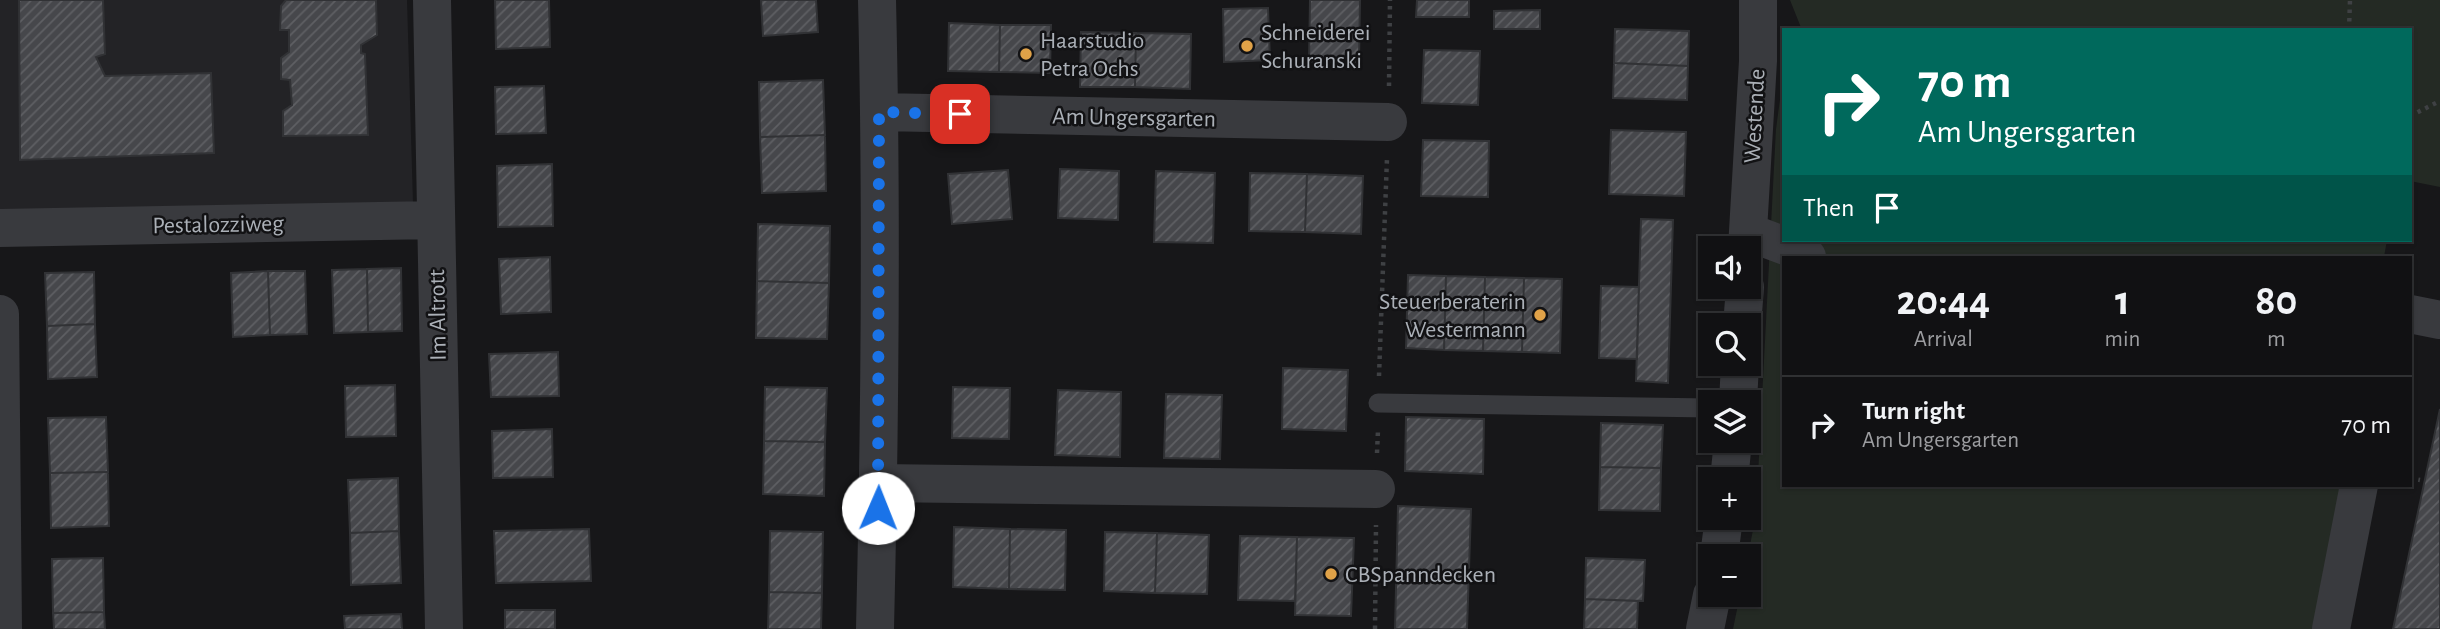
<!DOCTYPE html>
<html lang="en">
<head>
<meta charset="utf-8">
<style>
  body { margin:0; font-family:"Alegreya Sans",sans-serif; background:#1a1a1c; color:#f1f3f6; height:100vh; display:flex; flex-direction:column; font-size:26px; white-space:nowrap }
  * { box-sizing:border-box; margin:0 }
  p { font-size:23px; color:#9c9da0 }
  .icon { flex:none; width:38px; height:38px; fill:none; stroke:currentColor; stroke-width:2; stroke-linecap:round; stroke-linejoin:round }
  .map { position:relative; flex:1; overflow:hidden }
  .panel { position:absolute; left:1782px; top:256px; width:630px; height:231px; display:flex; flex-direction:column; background:#111113; border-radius:0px; box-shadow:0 2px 5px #0004,0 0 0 2px #303133 }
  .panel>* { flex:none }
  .banner { position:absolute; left:1782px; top:28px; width:630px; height:214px; border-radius:0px; box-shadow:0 2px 5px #0004,0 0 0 2px #303133; background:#00695c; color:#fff; overflow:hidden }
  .controls { position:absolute; left:1698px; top:236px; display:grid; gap:14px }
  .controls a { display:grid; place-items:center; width:63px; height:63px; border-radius:0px; background:#111113; box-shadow:0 2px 5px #0004,0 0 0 2px #303133; font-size:35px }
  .pin { position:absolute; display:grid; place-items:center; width:60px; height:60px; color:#fff; margin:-30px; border-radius:14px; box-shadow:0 4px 10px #0006 }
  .me { position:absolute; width:77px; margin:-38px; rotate:1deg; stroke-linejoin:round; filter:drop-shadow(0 0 5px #0008) }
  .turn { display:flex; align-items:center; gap:24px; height:147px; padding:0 21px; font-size:32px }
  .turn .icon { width:91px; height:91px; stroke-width:2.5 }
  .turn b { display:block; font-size:49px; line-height:60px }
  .then { display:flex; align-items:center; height:66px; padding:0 21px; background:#0003; gap:14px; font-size:26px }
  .eta { display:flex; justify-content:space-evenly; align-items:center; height:119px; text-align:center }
  .eta b { font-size:42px; font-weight:700; line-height:49px }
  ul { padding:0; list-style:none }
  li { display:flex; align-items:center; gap:21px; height:98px; padding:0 21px; border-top:2px solid #303133 }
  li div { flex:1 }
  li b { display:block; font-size:26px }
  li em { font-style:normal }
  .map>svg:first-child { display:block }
  .built { fill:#232326 }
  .green { fill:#242a24 }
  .building { fill:url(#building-hatch); stroke:#313235; stroke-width:2 }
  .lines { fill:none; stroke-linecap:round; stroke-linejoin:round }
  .path { stroke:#3f4144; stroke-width:4.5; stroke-dasharray:3.5 5; stroke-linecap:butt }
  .lane { stroke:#393a3e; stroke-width:19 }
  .street { stroke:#393a3e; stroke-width:38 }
  .route { stroke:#1a73e8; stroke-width:12; stroke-dasharray:0 21.6 }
  .poi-dot { fill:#e0a248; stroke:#121214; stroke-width:2.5 }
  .labels { text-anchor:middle; stroke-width:5; stroke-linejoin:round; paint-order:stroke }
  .poi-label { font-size:24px; fill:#abb0b7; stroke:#121214; text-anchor:start }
  .street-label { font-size:24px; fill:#abb0b7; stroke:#121214 }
</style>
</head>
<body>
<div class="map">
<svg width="2440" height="629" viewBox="0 0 2440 629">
  <defs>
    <pattern id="building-hatch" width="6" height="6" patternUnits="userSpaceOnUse" patternTransform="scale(1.75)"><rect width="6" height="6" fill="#46474b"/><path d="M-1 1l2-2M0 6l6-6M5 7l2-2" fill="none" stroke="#5e5f63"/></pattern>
  </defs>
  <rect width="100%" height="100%" fill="#171719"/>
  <path class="built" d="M0 0H407L413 203 0 210Z"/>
  <path class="green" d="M1790 0H2440V187L2410 181V30H1802Z
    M1783 77V240H2387L2384 257H1783V485H2341L2313 629H1733L1740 595H1748V556L1756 514 1776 129Z"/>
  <path class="building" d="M19 0H103L105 54 96 57 105 76 211 73 214 153 20 160Z
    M286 0H376L377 35 361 45V53L365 54 368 135 283 136V111L292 105 290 80 281 79V58L289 52V30H280L281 6Z
    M495 0H549L550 47 496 49Z
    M761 0H816L818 32 763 36Z
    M1310 0H1360L1359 62H1309Z
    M1417 0H1469V17H1416Z
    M1268 8 1270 60 1224 62 1223 9Z
    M1540 10V29H1494V11Z
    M949 23 1000 25 999 72 948 71Z
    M1000 25H1051L1050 73 999 72Z
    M1615 29 1689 31 1688 66 1614 63Z
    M1081 32 1136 33 1135 87H1080Z
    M1136 33 1191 34 1190 89 1135 87Z
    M1424 50 1480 51 1478 105 1422 103Z
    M1614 63 1688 66 1687 100 1613 98Z
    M823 80 825 135 760 137 759 82Z
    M544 86 546 133 496 134 495 87Z
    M1611 130 1686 132 1684 196 1609 194Z
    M825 135 826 191 762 193 760 137Z
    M1423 140 1489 141 1488 197 1421 196Z
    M552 164 553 226 498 227 497 166Z
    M1060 169 1119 171 1118 220 1058 218Z
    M1008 170 1012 219 952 224 948 174Z
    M1156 171 1215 173 1213 243 1154 242Z
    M1250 173 1307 174 1305 232 1249 231Z
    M1307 174 1363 176 1361 234 1305 232Z
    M1641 219 1673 220 1668 383 1636 381Z
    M758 224 830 226 829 283 757 281Z
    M550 257 551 312 501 314 499 259Z
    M401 268 402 331 368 332 367 269Z
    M367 269 368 332 334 333 332 270Z
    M268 271H305L307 334 270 335Z
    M268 271 270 335 233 337 231 273Z
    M94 272 95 324 47 326 45 273Z
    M1408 275 1446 276 1444 350 1406 348Z
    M1446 276 1485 277 1483 351 1444 350Z
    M1485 277 1524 278 1522 352 1483 351Z
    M1524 278 1562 279 1560 353 1522 352Z
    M757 281 829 283 827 339 756 338Z
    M1601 286 1639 287 1637 359 1599 358Z
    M95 324 97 377 48 379 47 326Z
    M558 352 559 396 491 397 489 354Z
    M1283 368 1348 370 1346 431 1282 429Z
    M395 385 396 436 346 437 345 386Z
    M765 387 827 388 825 442 764 441Z
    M953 387 1010 388 1009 439 952 438Z
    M1058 390 1121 392 1120 457 1055 455Z
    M1166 394 1222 395 1220 459 1164 458Z
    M2440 409V629H2393Z
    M106 417 108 472 50 473 48 418Z
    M1406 417 1484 419 1483 474 1405 471Z
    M1601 423 1663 425 1661 468 1600 467Z
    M552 429 553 477 493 478 492 431Z
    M764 441 825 442 824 496 763 494Z
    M1600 467 1661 468 1660 511 1599 510Z
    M108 472 109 526 51 528 50 473Z
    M398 478 399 531 350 533 348 480Z
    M1398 506 1471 509 1467 629H1395Z
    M954 527 1010 529 1009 589 953 587Z
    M589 529 591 581 496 583 494 531Z
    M1010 529 1066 530 1065 590 1009 589Z
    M399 531 401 583 351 585 350 533Z
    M770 531 823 532 822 593 769 592Z
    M1105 532 1157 533 1155 593 1104 591Z
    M1157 533 1209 535 1207 594 1155 593Z
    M1240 536 1297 537 1295 601 1238 600Z
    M1297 537 1354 538 1351 616 1295 615Z
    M103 558 104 612 53 613 52 559Z
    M1586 558 1645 560 1643 601 1585 599Z
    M769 592 822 593 821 629H768Z
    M1585 599 1638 601 1637 629H1584Z
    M505 610H555V629H505Z
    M104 612 105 629H54L53 613Z
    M401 614 402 629H345L344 616Z"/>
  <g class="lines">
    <path class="path" d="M2349 30 2350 0
      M1389 86 1390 0
      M2410 116 2440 101
      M1379 376 1387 158
      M1377 453 1378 430
      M2410 478 2420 480
      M1375 629 1376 525"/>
    <path class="lane" d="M1378 403 1710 408"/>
    <path class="street" d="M432 0 444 629
      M879 112 1388 122
      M0 228 435 220
      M1748 232 1788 247 1807 257
      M1747 248 1758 61V0
      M0 314 3 629
      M2410 314 2440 320
      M1742 326 1745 287
      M1738 402 1740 364
      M1729 480 1733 441
      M879 483 1376 489
      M1719 556 1724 518
      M875 629C880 419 882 210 877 0
      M1705 629 1712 595
      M2331 629 2359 485"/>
  </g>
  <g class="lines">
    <path class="route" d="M878 508 879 112 960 114"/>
  </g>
  <g class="poi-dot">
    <circle cx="1247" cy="46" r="7"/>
    <circle cx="1026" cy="54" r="7"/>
    <circle cx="1540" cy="315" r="7"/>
    <circle cx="1331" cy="574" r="7"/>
  </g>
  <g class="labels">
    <g class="poi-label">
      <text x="1261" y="40">Schneiderei<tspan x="1261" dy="28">Schuranski</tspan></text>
      <text x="1040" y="48">Haarstudio<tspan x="1040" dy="28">Petra Ochs</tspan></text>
      <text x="1526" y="309" text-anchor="end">Steuerberaterin<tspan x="1526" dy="28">Westermann</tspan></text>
      <text x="1345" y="582">CBSpanndecken</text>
    </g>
    <g class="street-label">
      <text transform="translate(1754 116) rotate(-87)" y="8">Westende</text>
      <text transform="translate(1134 117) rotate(1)" y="8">Am Ungersgarten</text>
      <text transform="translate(218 224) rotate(-1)" y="8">Pestalozziweg</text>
      <text transform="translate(437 315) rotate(-91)" y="8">Im Altrott</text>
    </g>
  </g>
</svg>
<div class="controls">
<a><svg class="icon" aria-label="sound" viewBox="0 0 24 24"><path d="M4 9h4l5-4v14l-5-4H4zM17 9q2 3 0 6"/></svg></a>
<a><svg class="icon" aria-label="search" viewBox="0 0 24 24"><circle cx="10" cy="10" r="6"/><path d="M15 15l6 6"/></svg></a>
<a><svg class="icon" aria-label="layers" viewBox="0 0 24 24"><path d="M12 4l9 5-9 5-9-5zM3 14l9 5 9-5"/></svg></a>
<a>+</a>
<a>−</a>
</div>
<div class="pin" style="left:960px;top:114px;background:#d93025"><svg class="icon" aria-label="arrive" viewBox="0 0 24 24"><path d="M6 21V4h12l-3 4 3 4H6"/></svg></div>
<svg class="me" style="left:878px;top:508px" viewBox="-20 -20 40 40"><circle r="19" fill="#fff"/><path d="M0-13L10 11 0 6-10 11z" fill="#1a73e8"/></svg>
<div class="banner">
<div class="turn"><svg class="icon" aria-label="right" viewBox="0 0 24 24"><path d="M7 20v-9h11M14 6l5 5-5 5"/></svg><div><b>70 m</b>Am Ungersgarten</div></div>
<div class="then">Then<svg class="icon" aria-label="arrive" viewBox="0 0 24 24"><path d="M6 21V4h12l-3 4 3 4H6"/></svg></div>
</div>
<section class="panel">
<div class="eta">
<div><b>20:44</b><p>Arrival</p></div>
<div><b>1</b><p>min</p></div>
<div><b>80</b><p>m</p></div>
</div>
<ul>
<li><svg class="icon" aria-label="right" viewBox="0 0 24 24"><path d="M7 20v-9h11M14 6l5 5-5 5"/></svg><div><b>Turn right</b><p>Am Ungersgarten</p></div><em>70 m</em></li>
</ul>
</section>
</div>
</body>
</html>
